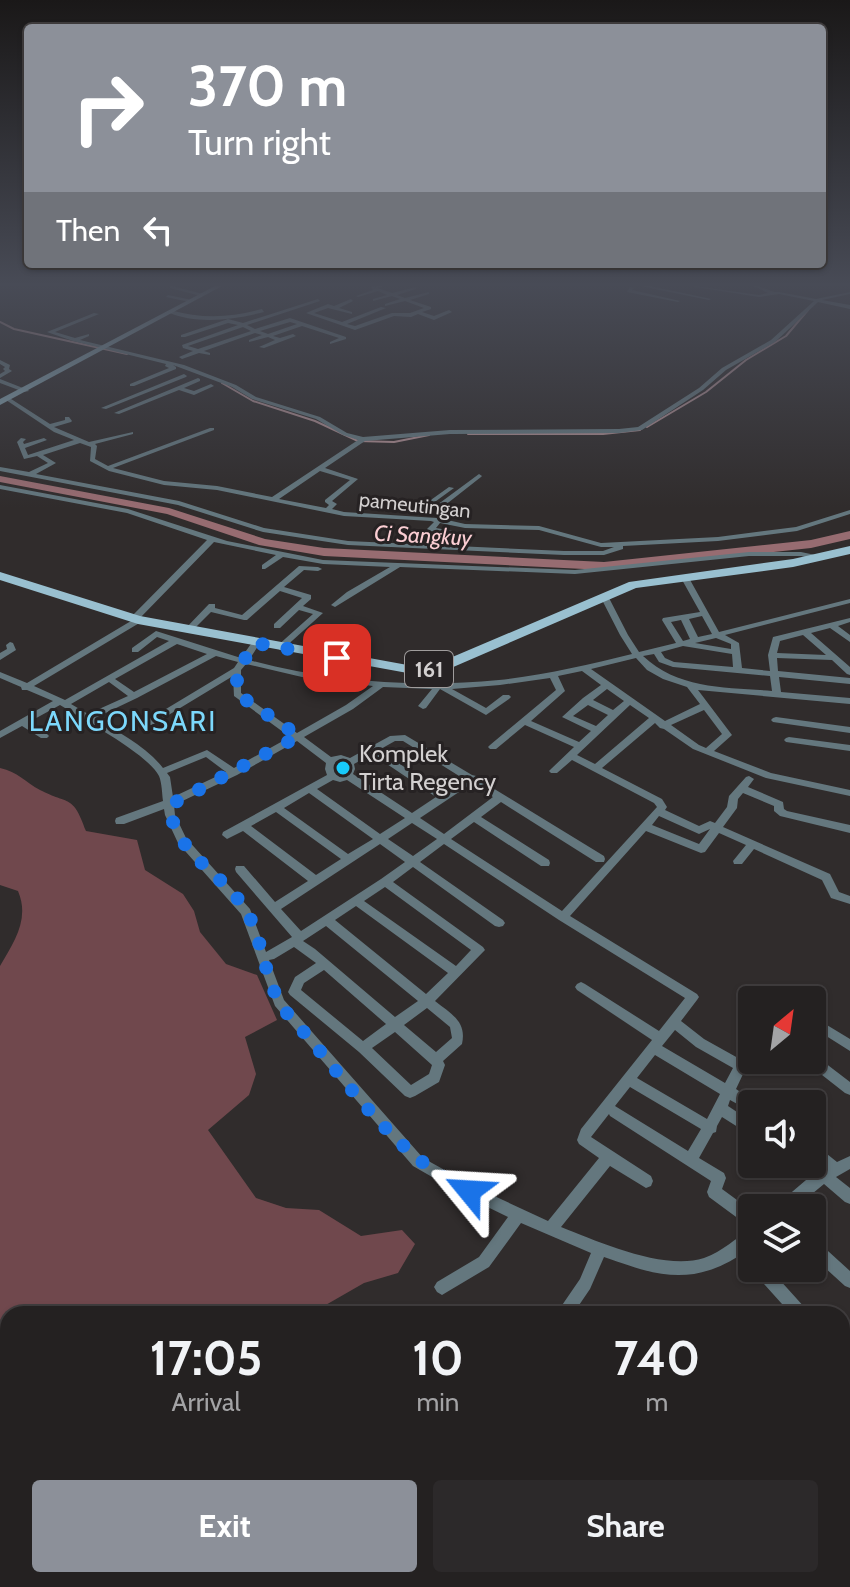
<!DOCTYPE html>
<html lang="en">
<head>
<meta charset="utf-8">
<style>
  body { margin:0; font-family:Cabin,sans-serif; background:#2c292a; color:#f1f3f6; height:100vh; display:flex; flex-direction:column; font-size:30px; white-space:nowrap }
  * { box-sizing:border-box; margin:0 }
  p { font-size:26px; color:#a3a3a5 }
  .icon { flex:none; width:44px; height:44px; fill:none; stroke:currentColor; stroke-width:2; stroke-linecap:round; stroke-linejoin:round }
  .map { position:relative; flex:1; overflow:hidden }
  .sheet { position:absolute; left:0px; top:1306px; width:850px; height:282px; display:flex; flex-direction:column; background:#242121; border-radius:24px 24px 0 0; box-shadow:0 2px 6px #0004,0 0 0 2px #413e3f }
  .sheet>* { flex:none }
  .top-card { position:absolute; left:24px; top:24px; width:802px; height:244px; border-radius:8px; box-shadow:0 2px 6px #0004,0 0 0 2px #413e3f; background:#8c9099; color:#fff; overflow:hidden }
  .needle { width:52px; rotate:29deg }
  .controls { position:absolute; left:738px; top:986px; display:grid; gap:16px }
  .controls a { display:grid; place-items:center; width:88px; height:88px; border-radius:8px; background:#242121; box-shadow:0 2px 6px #0004,0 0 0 2px #413e3f; font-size:40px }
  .pin { position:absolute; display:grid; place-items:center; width:68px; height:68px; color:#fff; margin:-34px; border-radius:16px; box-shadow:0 4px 12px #0006 }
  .me { position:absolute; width:88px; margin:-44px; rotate:297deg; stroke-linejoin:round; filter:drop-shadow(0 0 6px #0008) }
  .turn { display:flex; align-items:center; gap:28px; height:168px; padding:0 32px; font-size:36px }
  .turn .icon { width:104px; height:104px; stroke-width:2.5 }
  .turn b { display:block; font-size:56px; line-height:68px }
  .then { display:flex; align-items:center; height:76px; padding:0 32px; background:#0003; gap:16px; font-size:30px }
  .eta { display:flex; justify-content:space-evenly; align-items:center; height:136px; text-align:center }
  .eta b { font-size:48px; font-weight:700; line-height:56px }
  .action { display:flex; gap:16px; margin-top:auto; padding:16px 32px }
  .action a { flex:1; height:92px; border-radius:8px; background:#8c9099; color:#fff; font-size:32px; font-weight:700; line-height:92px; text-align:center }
  .action a+a { background:#2c292a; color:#f1f3f6 }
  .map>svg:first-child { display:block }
  .forest { fill:#70484d }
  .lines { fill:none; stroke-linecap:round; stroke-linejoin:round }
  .stream { stroke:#a98a8e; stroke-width:2 }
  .river { fill:#976c71; fill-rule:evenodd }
  .street { fill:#64777e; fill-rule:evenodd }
  .secondary { fill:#82a0ac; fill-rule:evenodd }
  .primary { fill:#99c0d0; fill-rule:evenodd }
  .route { stroke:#1a73e8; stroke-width:14; stroke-dasharray:0 25.2 }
  .poi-dot { fill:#17cafb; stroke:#262223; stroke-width:3 }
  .labels { text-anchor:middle; stroke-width:6; stroke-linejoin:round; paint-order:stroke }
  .far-street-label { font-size:20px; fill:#d3d0d0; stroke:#262223 }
  .far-water-label { font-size:22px; font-style:italic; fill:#fbced3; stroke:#262223 }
  .shield { fill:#262223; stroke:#9f9c9c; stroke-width:2 }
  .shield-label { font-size:22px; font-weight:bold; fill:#d3d0d0 }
  .poi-label { font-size:24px; fill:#d3d0d0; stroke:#262223; text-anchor:start }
  .quarter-label { font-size:28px; letter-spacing:2px; fill:#7cd8fb; stroke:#262223 }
</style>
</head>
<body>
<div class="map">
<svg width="850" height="1587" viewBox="0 0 850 1587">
  <rect width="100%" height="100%" fill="#302c2c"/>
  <path class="forest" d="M0 768C18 772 25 782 40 790 69 805 73 794 86 831L137 840 145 870 183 894 194 911 200 932 226 964 257 975 277 1020 245 1037 256 1074 249 1095 208 1130 256 1198 286 1208 319 1210 361 1236 402 1230 415 1244 398 1273 364 1283 317 1310V1314H8V1580H645L649 1587H0V966C14 942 30 919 18 891L0 885Z"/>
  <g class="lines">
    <path class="stream" d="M0 322 14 329 127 354
      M222 383 253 401 315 421 358 441 394 442 429 435
      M647 427 706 392 746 360 786 336 808 310
      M468 434H603L640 430"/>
    <path class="river" d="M0 476 169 508 265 539 324 548 604 562 811 540 850 531V539L811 548 604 570 324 556 259 545 167 514 0 482Z"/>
    <path class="street" d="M172 286 203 294V295L201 296 170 288V286Z
      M377 286H383L378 288 392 293 416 287V289L397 295 405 298 429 292V294L410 300 431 307V309L422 312 434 316 449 310 452 312 434 320 418 314 411 317 394 316 355 330 306 313 328 304 334 306 351 299 353 301 339 308 352 312V314L328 308 314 313 342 322 381 307 386 308 347 324 355 326 392 313H410L424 308 405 301 385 306V304L400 299 392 296 373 301V299L387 295 378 291 358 297 356 296 373 290 371 287Z
      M643 286H650L711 299 709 300 645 287Z
      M694 286 759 295 768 293 754 286C763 285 770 293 779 292L816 299 850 292V294L822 300 850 305V309L818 302 775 342 726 370 703 390 642 430 619 433 450 434 365 441 325 468 358 479 332 501 337 504 332 509 344 512 437 518 444 511 437 507V505L479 474 482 476 481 477 444 506 452 510 443 519 465 524 539 526 601 543 718 537 796 527 850 510V514L797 531 718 541 623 546V549L604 555H564L348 545 263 532 178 505 0 471V467L29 472 48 463 37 456 24 459 17 442 21 438 26 439 23 442 24 444 44 438 47 440 25 448 28 455 74 440 54 432 6 400V398L8 397 50 424 65 420V417H69L72 421 71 422 54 427 89 442 133 432V434L95 444 97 446 95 459 108 466 210 428H214V430L113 468 164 481 217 486 272 497 358 440 343 435 316 419 252 399 232 387 173 365 176 367V369L134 386H130V384L169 368 165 366 166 364 73 341 47 332 94 313 99 314 55 332 75 338 89 334V336L80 340 184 365 236 385 256 397 320 417 347 433 363 437 450 430 619 429 638 427 699 388 722 368 771 340 814 301 779 294 759 297 696 287ZM80 443 91 447 90 461 109 471 164 485 217 490 344 516 431 521 434 522 427 529 428 531 455 536 459 534 458 532 436 528 440 523 465 528 539 530 601 547H614L603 551H564L348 541 264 528 179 501 36 474 56 463 43 455ZM320 471 350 480 325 500V502L329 505 326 508 279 499Z
      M630 287 634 288 632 290 680 301 678 302 627 292Z
      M168 295 192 300V301L190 302 166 297Z
      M318 299 320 301 247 325 255 329 290 318 346 337V339L330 344V342L339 338 302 326 273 336 280 338 293 334 296 336 264 348 259 347 275 340 268 337 249 342V340L262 335 255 333 204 351 210 353V355L199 353 182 359 179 357 193 351 183 348 182 345 238 325 228 323 185 337H181V335L228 319 243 323ZM290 322 297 324 268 334 260 331ZM243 327 251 331 198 349 188 346Z
      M262 309 264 312C232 320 198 325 167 312L170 310C202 319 230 318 262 309Z
      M0 360 10 365 9 369 12 371 0 378V374L5 371 3 369 5 367 0 364Z
      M184 374 187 376 186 377 106 409 101 408Z
      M198 378 200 379V381L184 388 194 391 211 384 214 386 194 395 179 390 119 414 114 413Z
      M0 379 28 390 29 391 24 392 0 383Z
      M0 485 128 509 227 541 323 560 575 570 749 552H801L820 556V560L801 556H749L575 574 400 567 335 607 331 605 347 592 390 567 323 564 283 557 265 569H262V565L276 555 214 542 140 618 142 620 141 622 34 686 65 700 169 641 157 637 138 652H132V648L156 631 241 658 253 641 256 640 260 643 249 660C329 682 416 688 499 680 544 675 588 665 632 654L620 635 600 596 604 594 608 596 628 635 639 652 676 643 662 620 663 618 700 612 681 578 682 576H685L689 578 719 632 850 599V603L725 635 739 643 742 668 770 671 768 655 773 637 850 618V622L838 626 850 635V642L830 628 811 633 850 667V675L847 674 832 660 777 658 778 671 850 678V684L779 677 781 692 850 698V704L698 690 732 735 714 751 771 773 850 790V796L766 778 693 749 664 729 660 728 655 723 602 768 662 799 667 807 665 810 699 826 710 821 715 823 727 807 729 796 746 777 749 776 754 779 748 787 783 802 784 809 787 811 850 825V833L780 816 774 811V806L743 793 738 799 737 808 723 827 830 874 839 892 850 896V904L831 898 822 880 754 849 742 864H734L733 861 746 845 719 833 705 852 701 853 646 831 570 916 697 994 699 997 697 1000 681 1021 704 1039 738 1058 748 1038 752 1037V1055L736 1089 758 1104H752V1112L730 1100 728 1106 752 1122V1136L722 1117 717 1126 716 1132 713 1133 699 1158 724 1173 726 1178 722 1189 752 1211V1227L747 1225 709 1197 707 1192 711 1181 610 1116 609 1114 591 1137 651 1176 653 1181 651 1186 646 1188 610 1166 561 1227C599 1242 664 1271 704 1258 723 1252 735 1237 752 1230V1247L751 1248 752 1249V1268H769L806 1309 809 1314H791L754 1273 752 1268V1267L747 1265 739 1256C689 1287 655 1275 604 1257L590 1289 573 1314H556L580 1279 591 1253 521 1223 489 1267 447 1292 442 1295 437 1292 434 1287 437 1282 479 1257 508 1217 467 1197 413 1166 275 1006 241 914 178 843 165 815 164 809 124 824H116L115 821 116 818 163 801C162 794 162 783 159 776 148 754 82 719 60 705L29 722 47 734 49 736 47 738H41L22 726 0 738V731L53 701 27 690H22L21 687 0 678V672L27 683 131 621V617L207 540 127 513 0 489ZM702 616 712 634 698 637 689 619ZM681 620 690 639 683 641 671 622ZM803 635 826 655 777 653 780 641ZM716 638 731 644V649L695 643ZM177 644 207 654 134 692 115 679ZM683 646 732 654 733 667 674 662 665 658 661 652ZM654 654 659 662 673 667 770 676 772 691C727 687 679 690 643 656ZM216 656 238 662 234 668 146 721 144 723 146 725H152L233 676 234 696 290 737 234 768 207 750 163 768C147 747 117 731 95 718L137 698ZM636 658 647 670 663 679 687 687 700 704 665 721 591 669ZM246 664 302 677 373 686 346 705 297 733 241 693V670ZM582 671 601 685 583 698 562 717 591 731 579 742 531 721 565 691 558 676ZM550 678 556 690 490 745 488 747 490 749H496L525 725 574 747 551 769 549 771 551 773H557L572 760 654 803 657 807 562 911 451 839 474 822 541 866H549L550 863 549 860 481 817 501 802 596 862H604L605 859 604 856 478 779 476 776 472 775 405 735 390 736 350 758 341 755 331 757 304 737 353 709 383 687 432 689 418 706 423 709 426 708 440 689 486 715 509 699 511 697 509 695H503L486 708 452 689 500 685ZM109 682 128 696 88 714 71 704ZM607 689 624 701 613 710 593 700ZM588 705 608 715 596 726 573 716ZM630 705 649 718 595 764 577 755ZM704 710 722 734 706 748 699 745 671 725ZM297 741 326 763 325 769 327 775 223 832 222 835 227 839 243 831 308 881 275 902 244 866H236L235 869 236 872 292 937 266 952 250 909 186 838 175 815 174 805 237 775ZM395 741H403L464 779 443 793 379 750ZM372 754 436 797 412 813 353 774 355 769 354 764ZM206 757 226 772 173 797 170 777 167 773ZM339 761 344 763 345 767 344 772 341 775 335 772V764ZM333 780 340 782 347 780 405 818 380 834 317 789ZM471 784 493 797 444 834 420 818ZM309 793 373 839 348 854 284 808ZM276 812 341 859 316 875 251 826ZM659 816 699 834 710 829 699 844 652 825ZM412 823 437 839 413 856 388 839ZM380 844 405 862 381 879 301 931 281 909ZM444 844 559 920 685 998 659 1031 585 984 581 982 577 984 575 987 577 990 652 1040 581 1129 577 1140 579 1144 599 1158 548 1221 477 1188 423 1158 284 1000 269 960 274 959 294 947 316 963 295 977 288 992 290 995 359 1052 405 1096 410 1098 415 1096 439 1082 445 1065 443 1061 462 1044C467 1021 451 1014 435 1001L485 950 483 947 393 882 413 867 495 926 499 927 503 926 505 923 503 920 420 862ZM385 887 471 950 456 966 364 901ZM356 906 448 973 426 994 335 920ZM326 926 418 1001 395 1017 315 949 303 941ZM324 970 386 1024 363 1041 301 990 304 983ZM427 1008 450 1027 452 1038 436 1052 404 1025ZM675 1030 696 1047 733 1068 725 1083 662 1046ZM395 1032 432 1065 429 1074 411 1085 372 1048ZM655 1055 720 1094 707 1119 637 1078ZM630 1087 701 1129 688 1151 615 1106Z
      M449 487 454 488 432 504H428V502Z
      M299 566 318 567 322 569 318 571 304 570 284 587 311 595V599L303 606 323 613 283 649 280 650 276 647 313 614 299 610 280 628H274V624L302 598 280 591 247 620H244L211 612 191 632H185L184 630 209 604H215V608L242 615Z
      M10 642 13 643 16 650 0 660V653L7 649 6 645Z
      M776 717 850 727V733L773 722 771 720 773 718Z
      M789 737 850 745V751L786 742 784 740 786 738Z
      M812 1016 850 1039V1051L812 1027Z
      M812 1055 816 1056 850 1082V1095L845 1093 808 1064 806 1060H812Z
      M812 1144 817 1146 837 1162 850 1156V1169L836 1177 850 1188V1204L845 1202 824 1184 795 1208H777L779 1203 806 1180 792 1168 790 1164H808L818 1172 825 1169 812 1158Z
      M812 1239 817 1241 850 1271V1288L845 1286 812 1256Z
      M842 1349 850 1354V1373L842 1368Z
      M783 1580H801L803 1587H785Z"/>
    <path class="secondary" d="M215 286H222L0 405V399Z"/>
    <path class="primary" d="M850 546V554L793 567 636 588 451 668 413 674 138 624 0 580V572L140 616 413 666 443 661 629 582 793 559Z"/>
  </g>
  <linearGradient id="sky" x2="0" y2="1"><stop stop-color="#1a1818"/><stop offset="0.56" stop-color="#484b56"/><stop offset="1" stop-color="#484b56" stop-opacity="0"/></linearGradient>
  <rect width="850" height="508" fill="url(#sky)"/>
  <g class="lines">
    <path class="route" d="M337 658 256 643 237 670V694L299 736 170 805C172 850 217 870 241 903 264 934 262 979 285 1011 344 1074 390 1154 469 1191"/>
  </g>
  <circle class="poi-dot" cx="343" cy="768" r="8"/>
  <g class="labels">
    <g class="far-street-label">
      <text transform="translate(415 505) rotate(6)" y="7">pameutingan</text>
    </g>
    <g class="far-water-label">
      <text transform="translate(423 535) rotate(3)" y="8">Ci Sangkuy</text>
    </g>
    <rect class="shield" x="405" y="651" width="48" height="36" rx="6"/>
    <g class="shield-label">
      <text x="429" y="677">161</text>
    </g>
    <g class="poi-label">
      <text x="359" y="762">Komplek<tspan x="359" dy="28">Tirta Regency</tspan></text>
    </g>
    <g class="quarter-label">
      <text x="123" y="731">LANGONSARI</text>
    </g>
  </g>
</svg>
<div class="controls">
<a><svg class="needle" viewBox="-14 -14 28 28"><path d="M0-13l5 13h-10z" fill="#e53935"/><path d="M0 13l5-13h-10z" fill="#a3a3a5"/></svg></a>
<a><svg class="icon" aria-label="sound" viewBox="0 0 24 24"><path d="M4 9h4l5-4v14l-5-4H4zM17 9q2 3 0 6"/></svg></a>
<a><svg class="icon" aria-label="layers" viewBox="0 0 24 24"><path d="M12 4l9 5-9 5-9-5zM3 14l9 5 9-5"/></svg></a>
</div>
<div class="pin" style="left:337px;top:658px;background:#d93025"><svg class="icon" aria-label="arrive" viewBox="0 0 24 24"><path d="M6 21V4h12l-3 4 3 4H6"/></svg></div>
<svg class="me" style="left:469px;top:1191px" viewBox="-20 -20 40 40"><path d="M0-17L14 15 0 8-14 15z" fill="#1a73e8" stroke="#fff" stroke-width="4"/></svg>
<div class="top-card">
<div class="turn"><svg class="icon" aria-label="right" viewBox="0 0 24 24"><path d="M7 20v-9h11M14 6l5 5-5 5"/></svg><div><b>370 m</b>Turn right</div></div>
<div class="then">Then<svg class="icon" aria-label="left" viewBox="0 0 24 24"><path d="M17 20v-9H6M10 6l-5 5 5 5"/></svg></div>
</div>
<section class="sheet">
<div class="eta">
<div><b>17:05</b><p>Arrival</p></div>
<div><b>10</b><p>min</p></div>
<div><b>740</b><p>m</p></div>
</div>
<div class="action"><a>Exit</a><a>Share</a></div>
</section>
</div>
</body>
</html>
